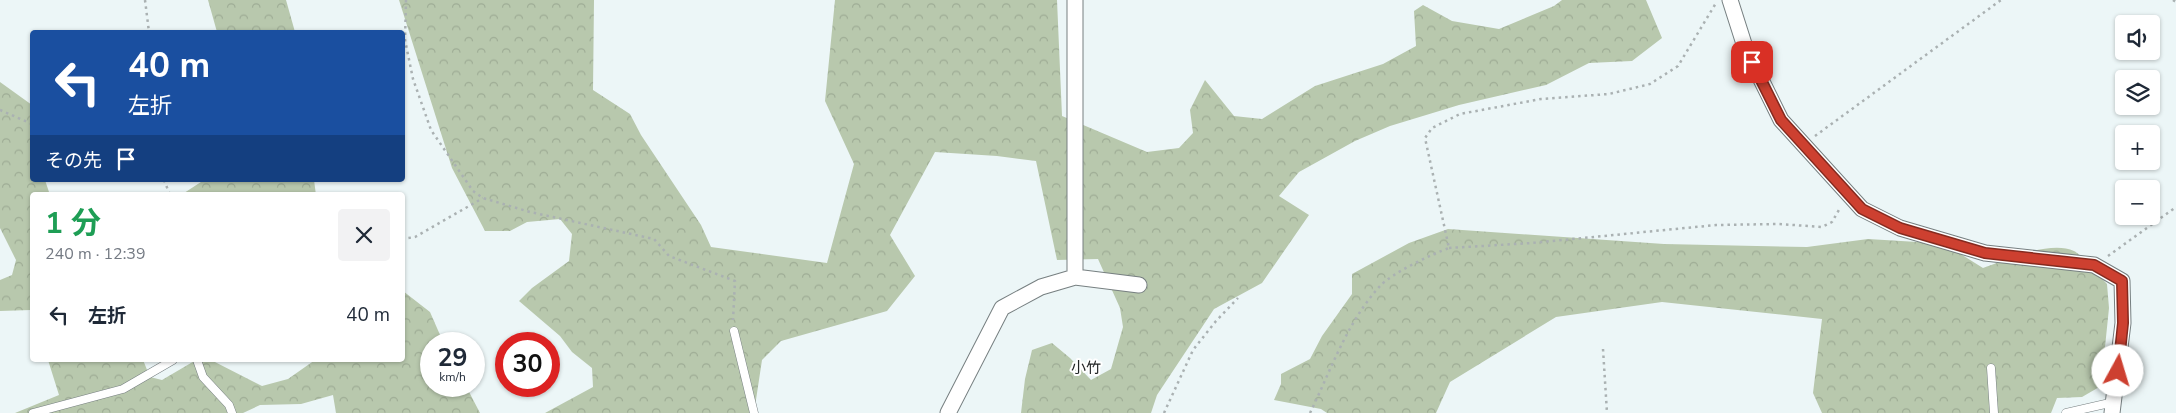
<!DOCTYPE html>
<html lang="ja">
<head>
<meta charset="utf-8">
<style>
  body { margin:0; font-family:"Nunito Sans","Noto Sans JP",sans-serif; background:#f2f2f3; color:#1f2937; height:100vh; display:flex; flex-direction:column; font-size:19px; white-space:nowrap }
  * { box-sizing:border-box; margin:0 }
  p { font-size:16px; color:#747a83 }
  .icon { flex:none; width:28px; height:28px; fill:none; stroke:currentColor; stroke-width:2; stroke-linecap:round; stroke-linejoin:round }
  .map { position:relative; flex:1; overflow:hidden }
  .sheet { position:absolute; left:30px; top:192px; width:375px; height:170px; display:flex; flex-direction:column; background:#fff; border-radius:5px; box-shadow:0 1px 4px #0004 }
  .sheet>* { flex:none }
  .top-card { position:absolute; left:30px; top:30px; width:375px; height:152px; border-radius:5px; box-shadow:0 1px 4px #0004; background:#1a4fa0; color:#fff; overflow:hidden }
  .controls { position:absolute; left:2115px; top:15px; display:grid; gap:10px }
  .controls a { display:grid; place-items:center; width:45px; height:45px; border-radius:5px; background:#fff; box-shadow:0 1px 4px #0004; font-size:25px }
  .speed { position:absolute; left:420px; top:332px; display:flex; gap:10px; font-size:25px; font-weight:700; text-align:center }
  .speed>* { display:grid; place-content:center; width:65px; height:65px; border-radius:50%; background:#fff; box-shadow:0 1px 4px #0004; line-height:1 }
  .speed small { font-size:12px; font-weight:400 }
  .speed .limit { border:8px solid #d22; background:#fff; color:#111 }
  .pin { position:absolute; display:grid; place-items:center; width:42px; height:42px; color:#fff; margin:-21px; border-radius:10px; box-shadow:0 2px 8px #0006 }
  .me { position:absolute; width:55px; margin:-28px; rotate:6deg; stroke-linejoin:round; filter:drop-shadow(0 0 4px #0008) }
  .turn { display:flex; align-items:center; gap:18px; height:105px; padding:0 15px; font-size:22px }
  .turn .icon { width:65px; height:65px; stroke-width:2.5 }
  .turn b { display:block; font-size:35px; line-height:42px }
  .then { display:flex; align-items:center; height:48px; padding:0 15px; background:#0003; gap:10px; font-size:19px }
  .round { display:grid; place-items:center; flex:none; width:52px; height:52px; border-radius:5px; background:#f2f2f3 }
  .summary { display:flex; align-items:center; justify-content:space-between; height:85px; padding:0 15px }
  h1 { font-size:30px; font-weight:700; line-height:38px; color:#1e9e55 }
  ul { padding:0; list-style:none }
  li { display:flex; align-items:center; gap:15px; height:75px; padding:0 15px }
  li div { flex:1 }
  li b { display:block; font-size:19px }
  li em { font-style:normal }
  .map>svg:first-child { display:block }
  .forest { fill:url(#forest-crowns) }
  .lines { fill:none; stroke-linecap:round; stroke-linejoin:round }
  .lane-casing { stroke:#767f80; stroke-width:9 }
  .street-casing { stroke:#767f80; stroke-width:17 }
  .path { stroke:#aab1b2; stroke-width:2.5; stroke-dasharray:2.5 4; stroke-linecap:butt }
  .lane { stroke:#fff; stroke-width:8 }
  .street { stroke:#fff; stroke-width:15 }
  .route-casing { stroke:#852a1f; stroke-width:12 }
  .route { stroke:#cd4030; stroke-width:9 }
  .labels { text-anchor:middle; stroke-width:4; stroke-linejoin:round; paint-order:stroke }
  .quarter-label { font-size:15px; fill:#212425; stroke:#fff }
</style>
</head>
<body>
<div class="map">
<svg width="2176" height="413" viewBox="0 0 2176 413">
  <defs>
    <pattern id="forest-crowns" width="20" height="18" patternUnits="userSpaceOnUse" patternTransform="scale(1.25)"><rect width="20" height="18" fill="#b8c8ad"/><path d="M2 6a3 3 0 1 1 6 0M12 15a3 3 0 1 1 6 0" fill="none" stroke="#9eac95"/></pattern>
  </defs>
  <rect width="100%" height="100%" fill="#ecf6f7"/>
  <path class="forest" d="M208 0H286L295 32H217Z
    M399 0H594L593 90 630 114 641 135 701 225 711 247 827 263 854 164 825 101 835 0H1057L1062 116 1147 152 1179 148 1193 133 1190 110 1205 80 1234 116 1262 119 1315 86 1383 64 1416 46 1414 11 1423 5 1452 21 1499 29 1554 6 1562 0H1646L1662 38 1632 61 1589 63 1546 85 1459 105 1390 126 1355 141 1299 172 1279 196 1309 215 1262 283 1214 309 1157 395 1151 413H1021L1025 379 1032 350 1052 343 1070 358 1091 380 1111 369 1123 327 1120 308 1098 259 1057 260 1036 161 997 156 935 152 890 235 915 276 887 311 781 341 762 360 754 413H545L593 387 592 368 572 352 560 336 519 301 532 288 569 261 572 234 560 219 527 222 510 231H485L452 168Z
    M0 82 32 105V180H45L50 195H32V312L31 310 0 311V280L12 275 16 260 0 228Z
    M204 180H314L316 195H181Z
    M1448 229 1664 244 1807 247 1868 239 1934 243 1959 253 1983 268C2006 260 2050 240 2074 251 2082 255 2100 277 2107 284L2109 308 2101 386 2082 397 2057 398 2051 413H1822L1813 393 1822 319 1662 302 1556 317 1450 382 1436 413H1327L1321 409 1274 400 1281 384V374L1310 359 1322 336 1352 294V274L1409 243Z
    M403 291 430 312 444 344H431V386H466L480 413H336L333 395 301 404 260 405 243 413H15L59 395 48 360H143L150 377 162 380 196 360H211L262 386 288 379 315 360H402Z"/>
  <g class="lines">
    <defs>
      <path id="lane" d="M734 331 754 413
        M197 360 203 377 229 405 232 413
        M1991 368 1994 413
        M33 413 123 389 173 360
        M2066 413 2114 402"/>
      <path id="street" d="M1075 0V277
        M1730 0 1745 47 1781 120 1862 209 1900 228 1985 253 2094 265 2122 281 2123 323 2112 413
        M948 413 1002 308 1041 287 1075 277 1139 285"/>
    </defs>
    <use href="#lane" class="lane-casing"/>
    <use href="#street" class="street-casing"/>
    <path class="path" d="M145 0 149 32
      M406 0 405 40 413 79 431 130 473 191 483 198 530 212 654 239 669 256 735 281 733 320
      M2173 0 2176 2
      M0 110 32 124
      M1815 136 2001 0
      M164 180 170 195
      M402 239 415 237 483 198
      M1449 248 1532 243 1716 225 1779 224 1822 227 1832 222 1840 208
      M2108 256 2176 207
      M1603 349 1607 413
      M1164 413 1193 350 1216 321 1238 298
      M1310 413C1331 370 1347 322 1380 286 1392 273 1432 254 1449 248L1425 138 1432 128 1460 114 1541 99 1609 94 1650 84 1678 66 1716 3"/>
    <use href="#lane" class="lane"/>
    <use href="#street" class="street"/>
  </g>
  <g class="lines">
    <defs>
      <path id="route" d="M1752 62 1781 120 1862 209 1900 228 1985 253 2094 265 2122 281 2123 323 2118 371"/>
    </defs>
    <use href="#route" class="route-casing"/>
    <use href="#route" class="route"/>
  </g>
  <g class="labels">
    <g class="quarter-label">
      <text x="1086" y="373">小竹</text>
    </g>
  </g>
</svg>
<div class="controls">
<a><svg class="icon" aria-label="sound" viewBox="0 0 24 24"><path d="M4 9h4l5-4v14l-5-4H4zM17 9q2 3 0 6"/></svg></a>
<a><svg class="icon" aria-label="layers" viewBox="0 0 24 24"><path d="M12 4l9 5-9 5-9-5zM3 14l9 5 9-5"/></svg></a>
<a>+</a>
<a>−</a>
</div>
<div class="speed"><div>29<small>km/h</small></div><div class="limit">30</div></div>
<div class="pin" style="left:1752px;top:62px;background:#d93025"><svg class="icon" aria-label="arrive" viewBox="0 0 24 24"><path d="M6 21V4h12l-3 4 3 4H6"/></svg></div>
<svg class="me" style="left:2118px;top:371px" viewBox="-20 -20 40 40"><circle r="19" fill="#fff"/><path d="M0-13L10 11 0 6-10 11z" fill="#cd4030"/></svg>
<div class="top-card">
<div class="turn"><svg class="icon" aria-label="left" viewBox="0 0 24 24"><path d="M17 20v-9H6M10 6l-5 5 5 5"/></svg><div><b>40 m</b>左折</div></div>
<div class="then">その先<svg class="icon" aria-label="arrive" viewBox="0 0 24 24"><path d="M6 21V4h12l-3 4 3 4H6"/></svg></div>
</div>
<section class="sheet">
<div class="summary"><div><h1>1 分</h1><p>240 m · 12:39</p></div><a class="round"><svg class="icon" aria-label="close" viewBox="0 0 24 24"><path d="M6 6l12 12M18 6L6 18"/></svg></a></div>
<ul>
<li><svg class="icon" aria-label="left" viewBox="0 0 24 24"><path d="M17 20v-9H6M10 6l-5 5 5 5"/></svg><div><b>左折</b></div><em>40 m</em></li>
</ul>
</section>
</div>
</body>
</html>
